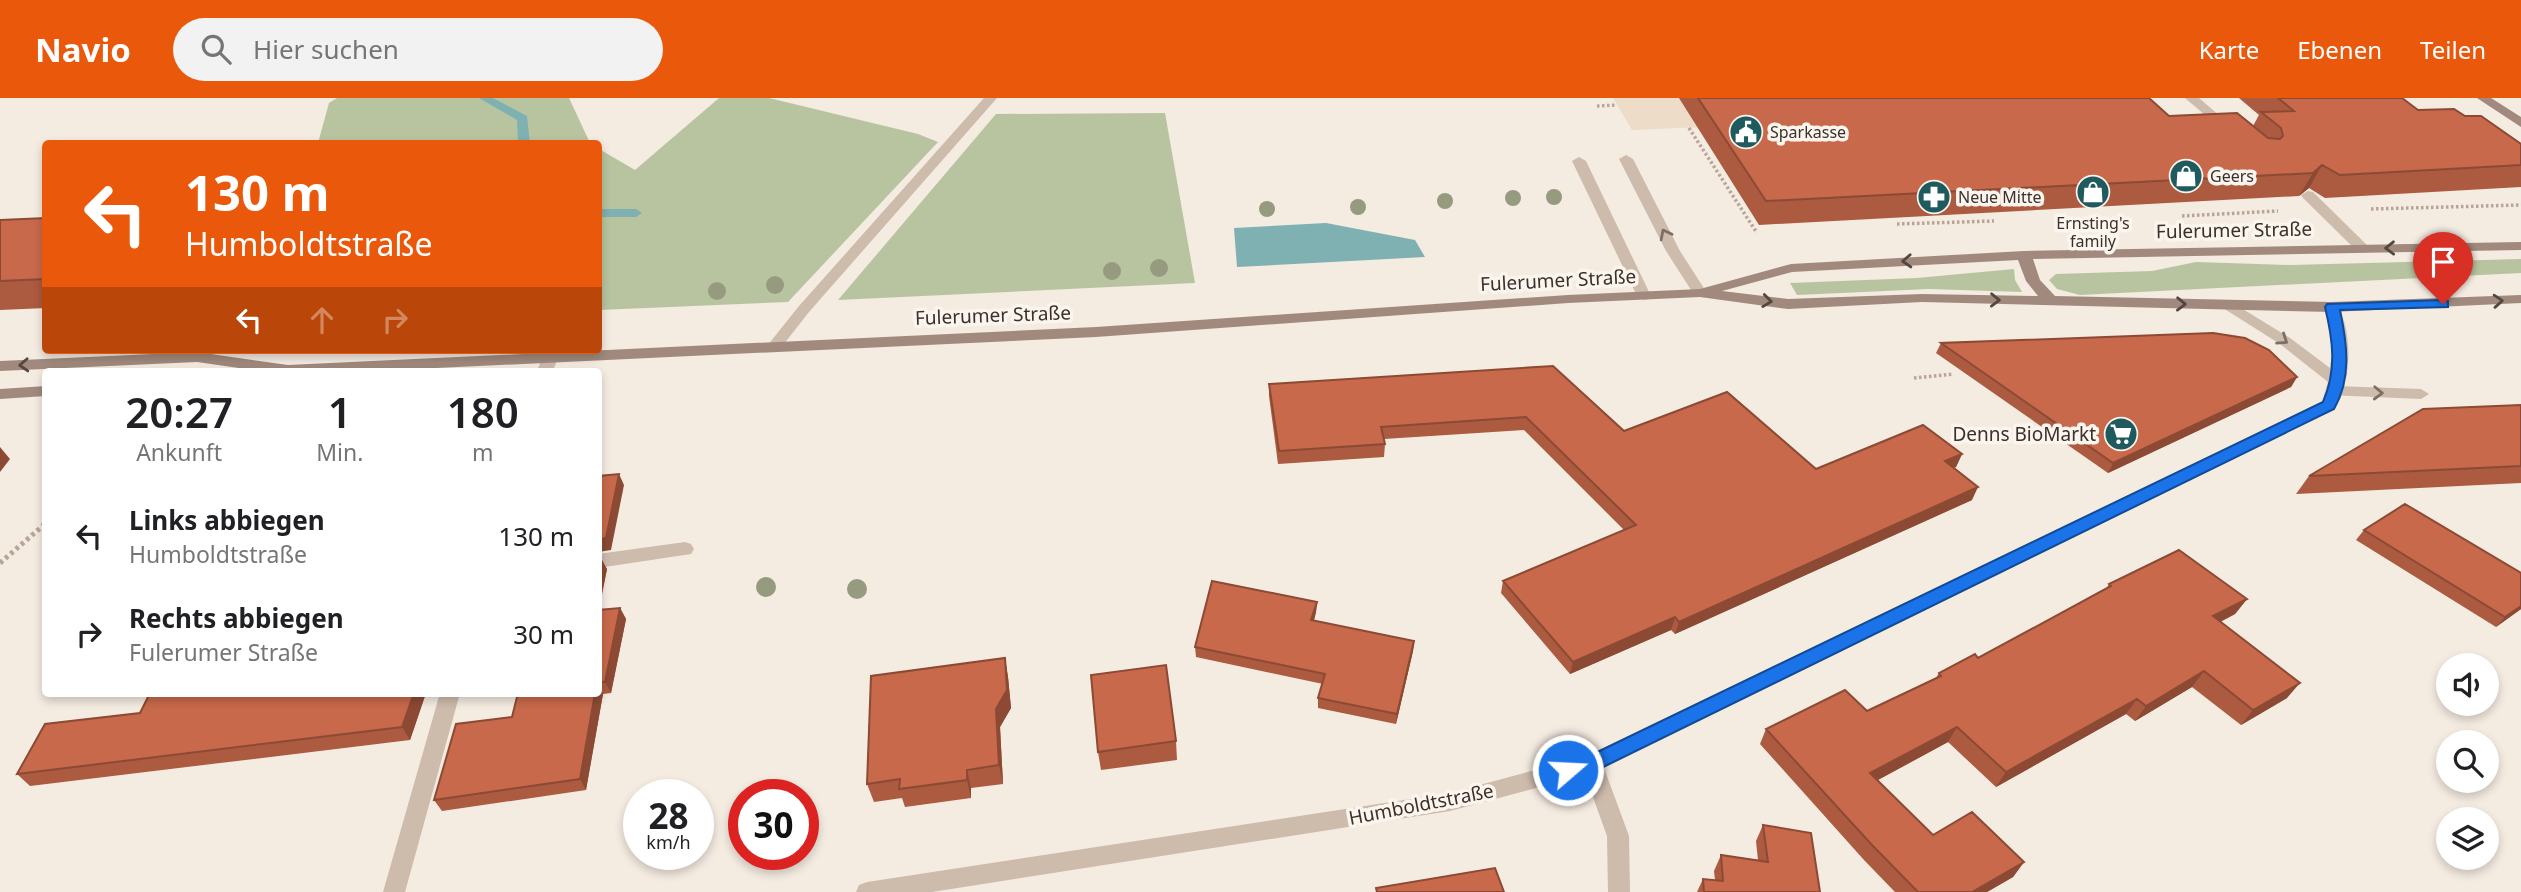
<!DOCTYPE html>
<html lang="de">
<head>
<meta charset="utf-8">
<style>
  body { margin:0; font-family:"Noto Sans",sans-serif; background:#f2f2f2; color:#202124; height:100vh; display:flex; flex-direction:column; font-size:26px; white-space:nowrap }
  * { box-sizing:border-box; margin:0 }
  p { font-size:23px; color:#757577 }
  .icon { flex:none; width:38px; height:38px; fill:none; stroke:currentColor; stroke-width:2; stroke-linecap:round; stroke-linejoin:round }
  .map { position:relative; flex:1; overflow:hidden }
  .side { position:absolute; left:42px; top:270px; width:560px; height:329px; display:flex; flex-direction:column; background:#fff; border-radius:7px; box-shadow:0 4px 10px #0003 }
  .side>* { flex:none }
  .top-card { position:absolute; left:42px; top:42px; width:560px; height:214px; border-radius:7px; box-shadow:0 4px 10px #0003; background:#ea580c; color:#fff; overflow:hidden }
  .tools { position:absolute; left:2436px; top:555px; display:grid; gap:14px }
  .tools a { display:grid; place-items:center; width:63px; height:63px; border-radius:50%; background:#fff; box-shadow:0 4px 10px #0003; font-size:35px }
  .speed { position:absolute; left:623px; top:681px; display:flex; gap:14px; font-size:35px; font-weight:700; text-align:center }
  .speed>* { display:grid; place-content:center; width:91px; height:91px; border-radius:50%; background:#fff; box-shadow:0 4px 10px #0003; line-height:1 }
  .speed small { font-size:18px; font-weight:400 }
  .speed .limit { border:10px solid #d22; background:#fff; color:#111 }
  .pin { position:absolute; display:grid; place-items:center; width:60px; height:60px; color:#fff; margin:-72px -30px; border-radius:50% 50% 50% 0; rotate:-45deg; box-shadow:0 0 7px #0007 }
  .pin .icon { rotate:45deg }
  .me { position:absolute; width:77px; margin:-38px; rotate:71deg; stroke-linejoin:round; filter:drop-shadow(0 0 5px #0008) }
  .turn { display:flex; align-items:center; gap:24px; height:147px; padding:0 28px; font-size:32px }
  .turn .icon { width:91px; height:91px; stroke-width:2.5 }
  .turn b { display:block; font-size:49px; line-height:60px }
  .lanes { display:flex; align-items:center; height:66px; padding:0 28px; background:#0003; justify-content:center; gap:35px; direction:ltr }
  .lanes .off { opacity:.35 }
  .eta { display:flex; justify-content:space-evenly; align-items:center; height:119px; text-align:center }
  .eta b { font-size:42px; font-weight:600; line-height:49px }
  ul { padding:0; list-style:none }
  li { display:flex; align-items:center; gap:21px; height:98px; padding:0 28px }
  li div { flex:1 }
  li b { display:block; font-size:26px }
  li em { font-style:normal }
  header { display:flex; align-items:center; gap:42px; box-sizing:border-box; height:98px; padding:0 35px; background:#ea580c; color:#fff }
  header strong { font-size:33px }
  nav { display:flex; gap:38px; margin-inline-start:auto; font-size:24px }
  .search { width:490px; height:63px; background:#f2f2f2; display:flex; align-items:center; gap:18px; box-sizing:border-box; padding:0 24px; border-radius:38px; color:#757577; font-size:26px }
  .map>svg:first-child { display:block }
  .green { fill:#b8c4a0 }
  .plaza { fill:#ecdcc8 }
  .water { fill:#7fb0b2 }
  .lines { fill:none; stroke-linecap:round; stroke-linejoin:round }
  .stream { fill:#7fb0b2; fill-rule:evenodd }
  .path-far1 { stroke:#b9a596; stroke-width:3.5; stroke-dasharray:2.5 2.5; stroke-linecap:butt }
  .path { stroke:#b9a596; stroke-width:5; stroke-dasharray:3.5 3.5; stroke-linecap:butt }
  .service { fill:#cdbbac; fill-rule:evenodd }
  .minor { fill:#cdbbac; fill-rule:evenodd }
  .secondary { fill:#a18a7d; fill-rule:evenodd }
  .tree { fill:#969b7f }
  .wall { fill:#ac5a40 }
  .shaded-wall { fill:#8c4a34 }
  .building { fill:#c8694b; stroke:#8c4a34; stroke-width:2 }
  .oneway { stroke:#7d6f65 }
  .oneway2 { stroke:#544640 }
  .route { fill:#1a73e8; stroke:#114b97; stroke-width:2 }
  .labels { text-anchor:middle; stroke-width:7; stroke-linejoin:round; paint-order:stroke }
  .far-poi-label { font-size:16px; fill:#3b302b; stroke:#fbf5ee; text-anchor:start }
  .street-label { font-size:19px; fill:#3b302b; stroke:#fbf5ee }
  .poi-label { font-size:19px; fill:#3b302b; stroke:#fbf5ee; text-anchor:end }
</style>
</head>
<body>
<header>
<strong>Navio</strong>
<div class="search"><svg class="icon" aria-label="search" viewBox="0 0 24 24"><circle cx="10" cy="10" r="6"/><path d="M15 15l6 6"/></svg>Hier suchen</div>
<nav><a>Karte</a><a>Ebenen</a><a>Teilen</a></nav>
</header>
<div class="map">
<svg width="2521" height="794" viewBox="0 0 2521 794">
  <rect width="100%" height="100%" fill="#f4ebe1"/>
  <path class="green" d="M337 0H569L590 45H318L329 5Z
    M719 0H769L918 36 938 44 788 204 599 212V51L635 72Z
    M1165 15 1195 185 838 202 996 16Z
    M2521 161V175L2080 197 2057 191 2049 182 2056 176 2152 173 2196 164 2291 167Z
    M2014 171 2015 182 2022 194 1929 191 1797 197 1790 185 1917 180Z"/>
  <path class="plaza" d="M1613 0H1827L1771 26 1632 32Z"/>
  <path class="water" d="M1326 125 1415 142 1425 159 1237 169 1234 130Z"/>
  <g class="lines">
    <path class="stream" d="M479 0H493L527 18 530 46H518L517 22Z
      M598 111H636L642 115 636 119H598Z"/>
    <path class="path-far1" d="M1597 8 1617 7
      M1689 30 1757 135
      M2371 111 2521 107
      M2182 118 2278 113
      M1897 126 1994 123
      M1914 280 1953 276"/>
    <path class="path" d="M0 465 46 425"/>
    <path class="service" d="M984 0H997L809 214 780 251H770L767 248 799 208Z
      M2185 0H2199L2235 31 2229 35 2225 34Z
      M1626 57 1633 61 1680 153 1707 195 1705 198H1695L1666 153 1619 61Z
      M1579 59 1586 63 1651 198 1649 201 1644 202 1637 198 1572 63Z
      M2308 93 2313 94 2368 148V154H2358L2303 100 2301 97Z
      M550 254 558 259 553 273H537L544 256Z
      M2335 288 2421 291 2429 296 2421 301 2329 297 2327 293Z
      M685 444 691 446 694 451 691 456 598 470V456Z
      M440 595H460L405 794H383Z"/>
    <path class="minor" d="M2228 202 2290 240 2330 270 2333 248 2324 209 2327 206H2337C2353 235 2352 282 2335 311L1604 670 1629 738 1630 794H1608L1607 738 1585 677 1450 713 932 794H856L859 787 867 784 1450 695 1587 658 2322 304 2328 284 2280 246 2223 210 2220 207Z"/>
    <path class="secondary" d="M2477 0H2491L2521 19V29Z
      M2521 144V152L2033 161 2040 182 2055 198 2332 204 2521 197V205L2332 214 1922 204 1788 211 1700 199 1568 205 1096 239 373 273H259L197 264 0 273V263L197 254 288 267 1096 229 1568 197 1700 191 1791 166 2024 153ZM2018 162 2026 183 2038 198 1922 196 1788 201 1722 193 1792 174Z
      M46 288V298L0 301V291Z"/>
  </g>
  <g class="tree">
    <circle cx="1554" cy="99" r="8"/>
    <circle cx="1513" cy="100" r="8"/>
    <circle cx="1445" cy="103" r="8"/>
    <circle cx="1358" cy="109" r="8"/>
    <circle cx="1267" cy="111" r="8"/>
    <circle cx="1159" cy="170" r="9"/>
    <circle cx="1112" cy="173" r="9"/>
    <circle cx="775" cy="187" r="9"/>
    <circle cx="717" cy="193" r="9"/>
    <circle cx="766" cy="489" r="10"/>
    <circle cx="857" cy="491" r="10"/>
  </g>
  <path class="wall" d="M1679 0H2149L2169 18 2253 28 2259 17 2239 0H2402L2418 12 2465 18 2521 46V89L2325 100 2309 90 2299 98 1759 127Z
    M46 120V210L0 212V122Z
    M1941 245 2297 279 2291 289 2108 375 1936 255Z
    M1553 268 1624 333 1816 371 1962 356 1956 369 1953 370 1972 402 1675 536 1671 532 1570 576 1501 495 1503 483 1624 432 1524 332 1384 341 1385 346 1384 359 1278 366 1269 298V286Z
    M2521 307V385L2296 396 2309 378Z
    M2364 432 2521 511 2496 529 2356 442Z
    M598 460 607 471 599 512 620 510 626 521 611 595 603 596 586 692 442 713 434 702 512 619 598 595Z
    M2109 486 2247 501 2235 516 2220 524 2287 600 2241 627 2192 589 2135 623 2126 616 1996 689 1948 644 1878 682 1933 737 2024 764 2013 779 1987 794H1895L1864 762 1760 646 1766 631 1867 613 1936 580 1939 575 1978 560 2107 490Z
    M1317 504 1316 514 1314 523 1414 543 1413 553 1396 626 1318 610V600L1323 586 1196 559 1195 549Z
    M1005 560 1008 579 1011 610 1000 629 1003 686 971 690V700L905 709 902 700 874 704 867 686Z
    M150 595H426L410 642 30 688 17 676 140 615Z
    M1176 643 1177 662 1101 672 1098 654Z
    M1763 727 1820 794H1697L1703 781 1715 782 1714 773 1721 757 1758 762 1756 743Z"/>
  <path class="shaded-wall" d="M2322 67 2309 90 2299 98 2313 75Z
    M2297 279 2291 289 2108 375 2113 365Z
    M0 349 10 361 0 374Z
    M1962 356 1956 369 1939 376 1945 363Z
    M619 376 624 387 611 452 598 454V441Z
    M1978 389 1972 402 1675 536 1679 524Z
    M601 460 607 471 598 514V475Z
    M2247 501 2235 516 2201 534 2213 518Z
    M1317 504 1316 514 1311 532V522Z
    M2521 508V511L2496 529 2505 519Z
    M620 510 626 521 611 595 605 584Z
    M1675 519 1671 532 1570 576 1573 564Z
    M1414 543 1413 553 1396 626 1397 616Z
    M1005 560 1008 579 1011 610 1000 629 1003 686 999 667 996 611Z
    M2204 573 2192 589 2135 623 2146 608Z
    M2300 585 2287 600 2241 627 2253 612Z
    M598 588 603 596 586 692 580 681 595 595H598Z
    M414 595H426L410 642 402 629Z
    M2137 601 2126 616 1996 689 2006 674Z
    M1957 629 1948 644 1863 690 1870 675Z
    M967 672 971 690V700L967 682Z
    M2024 764 2013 779 1987 794H1972Z"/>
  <path class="building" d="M1698 0H2149L2169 18 2237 15 2268 40 2280 41 2283 38 2281 30 2261 14 2294 13 2278 0H2402L2418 12 2454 11 2465 18H2481L2521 46V67L2340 77 2322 67 2313 75 1766 103Z
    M46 120V181L0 183V122Z
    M2213 235 2245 240 2269 252 2297 279 2113 365 1941 245Z
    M1553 268 1624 333 1727 294 1816 371 1923 327 1962 356 1945 363 1978 389 1679 524 1675 519 1573 564 1503 483 1636 427 1526 319 1381 329 1385 346 1279 353 1269 286Z
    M2521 307V368L2309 378 2423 311Z
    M619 376 606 440 598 441V378Z
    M2405 406 2521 475V508L2505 519 2364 432Z
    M2179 452 2247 501 2213 518 2300 585 2253 612 2204 573 2146 608 2137 601 2006 674 1957 629 1870 675 1933 737 1972 714 2024 764 1972 794H1918L1872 747 1766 631 1845 592 1867 613 1941 578 1939 575 1975 556 1978 560 2111 488 2109 486Z
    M598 460H601L598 475Z
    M1212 483 1317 504 1311 522 1414 543 1397 616 1318 600 1325 576 1195 549Z
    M620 510 605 584H598V512Z
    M1005 560 1007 592 996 611 999 667 967 672V682L899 691 900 681 867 686 871 578Z
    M1166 567 1176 643 1098 654 1091 577Z
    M150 595H414L402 629 17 676 45 626 140 615Z
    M518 595H595L580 681 434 702 456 626 512 619Z
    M1763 727 1811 735 1820 794H1704L1703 781 1723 783 1721 757 1768 764Z
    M1495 770 1504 794H1377L1376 790Z"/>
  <defs><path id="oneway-chevron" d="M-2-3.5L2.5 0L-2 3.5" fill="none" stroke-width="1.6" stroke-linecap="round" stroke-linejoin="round" transform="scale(1.75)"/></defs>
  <g class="oneway">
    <use href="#oneway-chevron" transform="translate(1665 136) rotate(-117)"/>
    <use href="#oneway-chevron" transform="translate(2283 242) rotate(34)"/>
    <use href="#oneway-chevron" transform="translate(2378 295) rotate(2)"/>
  </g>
  <g class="oneway2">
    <use href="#oneway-chevron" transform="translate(2390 150) rotate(179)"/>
    <use href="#oneway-chevron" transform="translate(1907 163) rotate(177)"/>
    <use href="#oneway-chevron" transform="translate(1995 202) rotate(1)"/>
    <use href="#oneway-chevron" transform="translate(1767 203) rotate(7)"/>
    <use href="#oneway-chevron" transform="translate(2498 203) rotate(-4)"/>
    <use href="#oneway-chevron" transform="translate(2181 206) rotate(1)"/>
    <use href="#oneway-chevron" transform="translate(24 267) rotate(177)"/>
  </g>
  <path class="route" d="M2443 202 2448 203V209L2340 212C2347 245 2352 280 2334 311L1599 671 1568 680 1561 678 1559 672 1561 666 1587 659 2323 304C2337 272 2333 242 2325 209L2327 206Z"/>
  <defs>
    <symbol id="civic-disc" viewBox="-11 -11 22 22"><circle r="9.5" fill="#1f5a5e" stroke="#fbf5ee"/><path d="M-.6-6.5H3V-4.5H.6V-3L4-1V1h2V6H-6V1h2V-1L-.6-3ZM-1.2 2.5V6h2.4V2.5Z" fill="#fff"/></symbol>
    <symbol id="shop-disc" viewBox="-11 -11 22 22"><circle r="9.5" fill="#1f5a5e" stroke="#fbf5ee"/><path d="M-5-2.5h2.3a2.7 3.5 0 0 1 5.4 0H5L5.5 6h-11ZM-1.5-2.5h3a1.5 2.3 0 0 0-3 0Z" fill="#fff"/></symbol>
    <symbol id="pharmacy-disc" viewBox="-11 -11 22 22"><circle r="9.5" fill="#1f5a5e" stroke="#fbf5ee"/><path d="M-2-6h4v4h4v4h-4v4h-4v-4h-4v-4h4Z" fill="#fff"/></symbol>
    <symbol id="supermarket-disc" viewBox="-11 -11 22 22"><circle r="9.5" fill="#1f5a5e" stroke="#fbf5ee"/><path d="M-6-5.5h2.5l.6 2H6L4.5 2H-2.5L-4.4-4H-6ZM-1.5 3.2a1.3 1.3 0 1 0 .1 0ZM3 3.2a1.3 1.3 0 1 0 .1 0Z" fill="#fff"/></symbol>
  </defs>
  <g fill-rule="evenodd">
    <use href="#civic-disc" x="1727" y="15" width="38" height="38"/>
    <use href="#shop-disc" x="2167" y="59" width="38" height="38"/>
    <use href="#shop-disc" x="2074" y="75" width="38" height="38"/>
    <use href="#pharmacy-disc" x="1915" y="80" width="38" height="38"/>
    <use href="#supermarket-disc" x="2102" y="317" width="38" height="38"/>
  </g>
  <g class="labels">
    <g class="far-poi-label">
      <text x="1770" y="40">Sparkasse</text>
      <text x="2210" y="84">Geers</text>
      <text x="1958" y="105">Neue Mitte</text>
      <text x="2093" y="131" text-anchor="middle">Ernsting's<tspan x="2093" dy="18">family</tspan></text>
    </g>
    <g class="street-label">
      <text transform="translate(2234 132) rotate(-1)" y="7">Fulerumer Straße</text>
      <text transform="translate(1558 182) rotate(-3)" y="7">Fulerumer Straße</text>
      <text transform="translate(993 217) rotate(-2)" y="7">Fulerumer Straße</text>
      <text transform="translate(1421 706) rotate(-11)" y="7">Humboldtstraße</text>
    </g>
    <g class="poi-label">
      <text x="2096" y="343">Denns BioMarkt</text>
    </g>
  </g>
</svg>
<div class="tools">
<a><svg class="icon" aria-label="sound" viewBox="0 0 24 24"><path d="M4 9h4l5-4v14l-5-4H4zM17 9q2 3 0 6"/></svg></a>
<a><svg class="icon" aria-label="search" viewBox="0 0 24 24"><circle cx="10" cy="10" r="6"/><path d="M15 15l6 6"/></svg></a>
<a><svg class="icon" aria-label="layers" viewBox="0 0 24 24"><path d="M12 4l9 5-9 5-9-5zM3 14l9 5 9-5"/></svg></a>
</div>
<div class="speed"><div>28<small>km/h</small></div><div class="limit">30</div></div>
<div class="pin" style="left:2443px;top:206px;background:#d93025"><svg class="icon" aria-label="arrive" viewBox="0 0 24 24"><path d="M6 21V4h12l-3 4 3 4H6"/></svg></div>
<svg class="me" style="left:1568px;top:672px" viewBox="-20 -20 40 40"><circle r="17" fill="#1a73e8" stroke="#fff" stroke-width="3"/><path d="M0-11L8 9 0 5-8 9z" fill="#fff"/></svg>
<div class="top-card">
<div class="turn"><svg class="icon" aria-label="left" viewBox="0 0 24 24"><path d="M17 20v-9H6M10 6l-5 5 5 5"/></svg><div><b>130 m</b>Humboldtstraße</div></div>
<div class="lanes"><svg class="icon" aria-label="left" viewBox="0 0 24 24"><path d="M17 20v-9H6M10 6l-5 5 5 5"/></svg><svg class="icon off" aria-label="ahead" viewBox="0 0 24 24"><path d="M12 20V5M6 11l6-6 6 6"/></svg><svg class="icon off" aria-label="right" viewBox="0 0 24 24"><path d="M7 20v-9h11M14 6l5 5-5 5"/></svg></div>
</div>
<section class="side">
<div class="eta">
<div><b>20:27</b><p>Ankunft</p></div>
<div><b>1</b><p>Min.</p></div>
<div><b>180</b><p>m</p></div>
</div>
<ul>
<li><svg class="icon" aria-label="left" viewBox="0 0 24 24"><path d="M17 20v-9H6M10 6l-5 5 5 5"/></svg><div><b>Links abbiegen</b><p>Humboldtstraße</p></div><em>130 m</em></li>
<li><svg class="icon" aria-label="right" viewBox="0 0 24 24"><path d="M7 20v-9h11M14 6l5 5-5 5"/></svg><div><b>Rechts abbiegen</b><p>Fulerumer Straße</p></div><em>30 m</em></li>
</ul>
</section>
</div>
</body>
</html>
